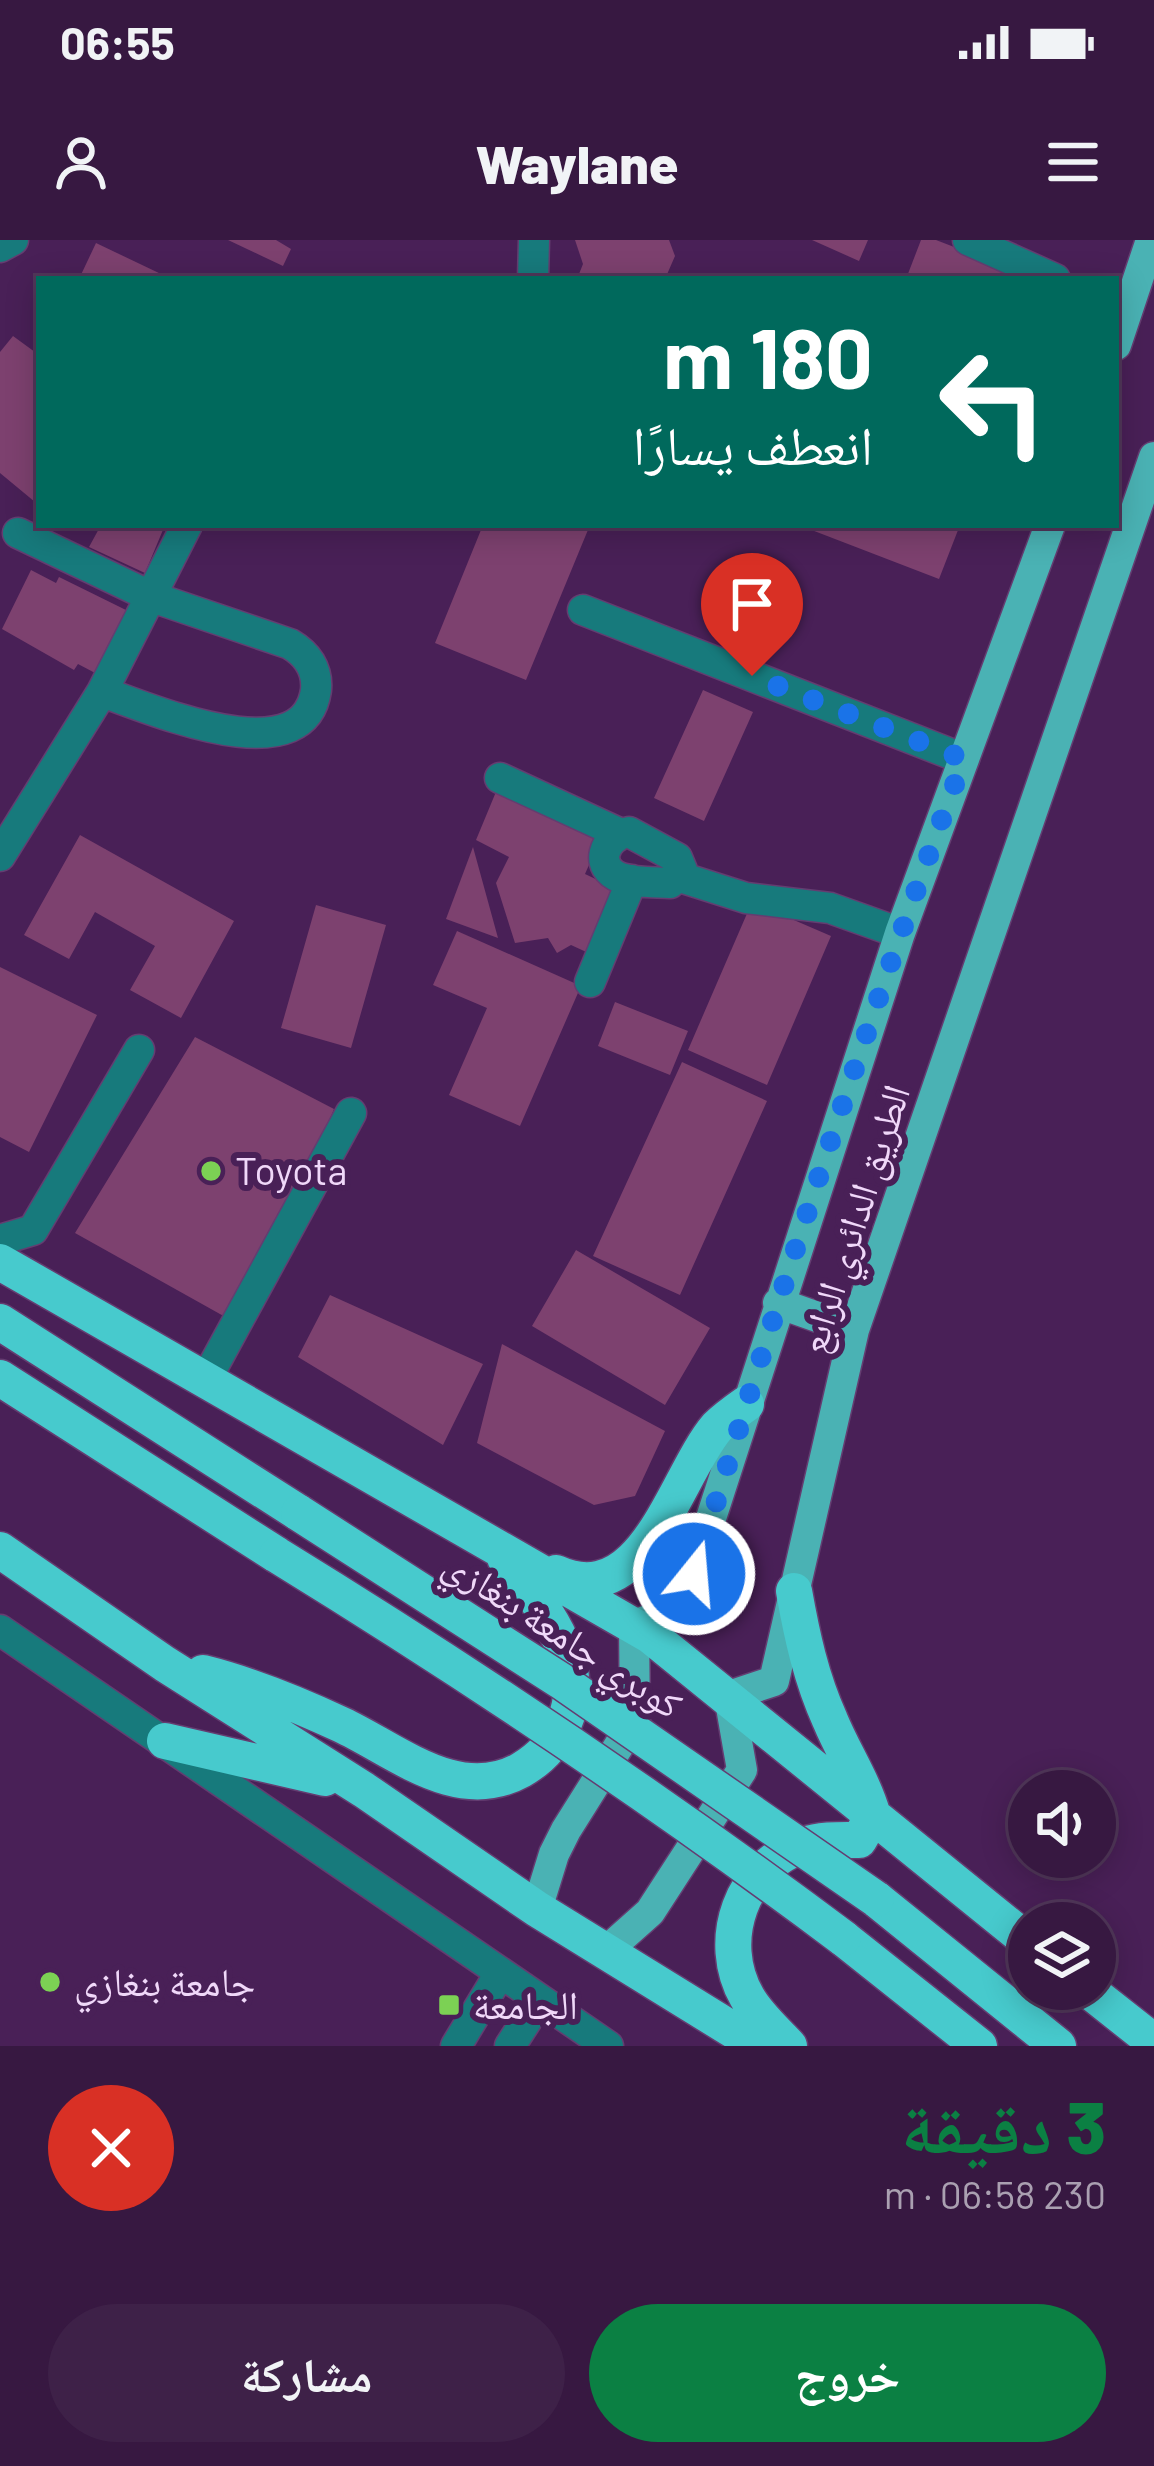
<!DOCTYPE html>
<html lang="ar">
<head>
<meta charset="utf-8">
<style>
  body { margin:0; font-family:Barlow,"Noto Naskh Arabic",sans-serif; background:#3e2148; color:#f1f3f6; direction:rtl; height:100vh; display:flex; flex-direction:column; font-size:45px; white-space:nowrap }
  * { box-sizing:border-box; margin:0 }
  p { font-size:39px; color:#aaa0b1 }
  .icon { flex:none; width:66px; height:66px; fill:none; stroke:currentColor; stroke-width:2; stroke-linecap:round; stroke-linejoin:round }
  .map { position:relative; height:1806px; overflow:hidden; direction:ltr }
  .sheet { display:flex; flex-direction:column; background:#371841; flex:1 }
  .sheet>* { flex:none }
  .hud { position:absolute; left:36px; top:36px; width:1083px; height:252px; border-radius:0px; box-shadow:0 6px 30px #0003,0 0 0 3px #51375a; direction:rtl; background:#00695c; color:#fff; overflow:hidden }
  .fabs { position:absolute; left:1008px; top:1530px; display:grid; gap:24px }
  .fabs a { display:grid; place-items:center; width:108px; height:108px; border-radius:50%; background:#371841; box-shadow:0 6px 30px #0003,0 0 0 3px #51375a; font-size:60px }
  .pin { position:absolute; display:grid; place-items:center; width:102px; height:102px; color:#fff; margin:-123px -51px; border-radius:50% 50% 50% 0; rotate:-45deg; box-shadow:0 0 12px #0007 }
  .pin .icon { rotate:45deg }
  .me { position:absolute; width:132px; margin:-66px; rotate:17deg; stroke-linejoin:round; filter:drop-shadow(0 0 9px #0008) }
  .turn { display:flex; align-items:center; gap:42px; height:252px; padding:0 48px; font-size:54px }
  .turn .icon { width:156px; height:156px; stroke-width:2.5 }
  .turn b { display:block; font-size:84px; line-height:102px }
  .round { display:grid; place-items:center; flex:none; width:126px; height:126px; border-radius:63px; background:#3e2148 }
  .headline { display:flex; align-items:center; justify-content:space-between; height:204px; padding:0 48px }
  h1 { font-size:72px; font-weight:800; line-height:90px; color:#0b8043 }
  .button { display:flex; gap:24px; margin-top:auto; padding:24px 48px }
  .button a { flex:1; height:138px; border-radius:72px; background:#0b8043; color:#fff; font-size:48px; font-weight:800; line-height:138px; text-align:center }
  .button a+a { background:#3e2148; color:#f1f3f6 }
  .status { display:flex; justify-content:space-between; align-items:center; height:84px; padding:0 60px; background:#371841; direction:ltr }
  .status svg { height:33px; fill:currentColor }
  header { display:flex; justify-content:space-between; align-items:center; height:156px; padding:0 48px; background:#371841; font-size:54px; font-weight:800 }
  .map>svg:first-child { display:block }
  .building { fill:#7d416f }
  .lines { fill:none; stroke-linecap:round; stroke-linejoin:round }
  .minor-casing { stroke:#643d71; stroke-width:33 }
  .major-casing { stroke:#643d71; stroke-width:33 }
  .highway-casing { stroke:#643d71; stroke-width:39 }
  .minor { stroke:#177a7c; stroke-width:30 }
  .major { stroke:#4ab2b4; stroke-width:30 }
  .highway { stroke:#47cacd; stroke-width:36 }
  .highway-bridge-casing { stroke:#643d71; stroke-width:39; stroke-linecap:butt }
  .highway-bridge { stroke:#47cacd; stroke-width:36 }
  .route { stroke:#1a73e8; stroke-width:21; stroke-dasharray:0 37.8 }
  .poi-dot { fill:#7cd154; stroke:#492057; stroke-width:4.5 }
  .labels { text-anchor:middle; stroke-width:12; stroke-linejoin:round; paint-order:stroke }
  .poi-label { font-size:39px; fill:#f0d8f9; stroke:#492057; text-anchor:start }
  .street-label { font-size:39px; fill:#f0d8f9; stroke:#492057 }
</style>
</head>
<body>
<div class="status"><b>06:55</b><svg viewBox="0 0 49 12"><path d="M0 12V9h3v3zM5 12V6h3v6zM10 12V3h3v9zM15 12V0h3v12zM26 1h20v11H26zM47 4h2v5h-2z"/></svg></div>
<header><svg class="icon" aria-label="menu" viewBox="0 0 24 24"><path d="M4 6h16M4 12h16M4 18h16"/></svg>Waylane<svg class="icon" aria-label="person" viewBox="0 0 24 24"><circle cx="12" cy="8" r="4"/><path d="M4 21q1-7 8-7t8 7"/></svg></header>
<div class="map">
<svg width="1154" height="1806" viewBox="0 0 1154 1806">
  <rect width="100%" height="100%" fill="#492057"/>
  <path class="building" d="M228 0H276L291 9 283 26Z
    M575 0H669L675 16 665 39H577L583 24Z
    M812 0H868L859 21Z
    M921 0H936L1037 39H906Z
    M96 3 161 34 158 39H79Z
    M13 96 39 115V256L35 262 0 233V112Z
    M101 285H165L145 333 89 307Z
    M483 285H590L526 440 435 403Z
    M811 285H960L939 339 809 289Z
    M31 330 56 343 59 337 128 371 97 434 78 424 74 430 2 389Z
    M703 450 753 472 704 581 654 558Z
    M498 547 603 593 585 634 621 651 595 716 571 705 557 713 548 698 515 703 496 643 509 617 476 600Z
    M80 595 234 681 181 778 130 750 155 706 95 672 69 719 24 695Z
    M473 607 498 698 446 679Z
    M752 662 831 696 767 845 688 810Z
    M316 665 386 685 351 808 281 788Z
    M457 691 581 746 520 886 449 855 487 768 433 745Z
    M0 727 97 775 29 912 0 897Z
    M615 762 688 791 670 835 598 806Z
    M195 797 334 869 245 1088 75 993Z
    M682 822 767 861 680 1055 593 1016Z
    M576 1010 710 1088 665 1165 532 1086Z
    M330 1055 483 1124 443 1205 298 1117Z
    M502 1104 665 1191 635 1256 594 1265 477 1203Z"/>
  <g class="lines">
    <defs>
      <path id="minor" d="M968 0 1055 39
        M0 7 13 0
        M533 39 534 0
        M18 293 152 357 290 404C307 414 318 429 316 450 304 537 147 467 102 452
        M583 370 964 519
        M500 538 619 593
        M629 592 677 618 682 630 670 643C655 642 636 643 621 638 593 628 603 596 629 592Z
        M0 616 102 452 187 285
        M680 637 746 658 830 668 900 693
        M590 742 632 640
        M0 1000 33 990 139 810
        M205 1141 351 873
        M0 1390 608 1806
        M456 1806 499 1735
        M510 1806 539 1761"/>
      <path id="major" d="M1116 105 1151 0
        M778 1063 854 1090
        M537 1669 554 1614 566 1590 635 1480 634 1385 682 1368 900 693 1050 285
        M604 1713 650 1672 742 1530 729 1456 774 1441 854 1090 1154 217"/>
      <path id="highway" d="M0 1022 651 1396 1029 1702
        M0 1082 299 1273
        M0 1138 277 1315
        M0 1310 165 1424 364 1550 537 1669 759 1806
        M556 1333C645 1373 675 1236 717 1187 726 1178 736 1171 746 1164
        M203 1433C251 1445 297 1464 342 1485 397 1511 458 1565 521 1530 540 1519 555 1503 564 1483 591 1421 540 1364 505 1318
        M165 1501 325 1538
        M876 1659 1058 1806
        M843 1698 979 1806
        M1087 1749 1154 1802
        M789 1806C775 1791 757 1775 747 1757 715 1701 741 1625 804 1605 822 1599 841 1600 859 1600L873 1576C863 1541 844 1514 830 1480 811 1438 802 1396 794 1351"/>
    </defs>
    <use href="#minor" class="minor-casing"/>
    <use href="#major" class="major-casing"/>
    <use href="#highway" class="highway-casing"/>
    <use href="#minor" class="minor"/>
    <use href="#major" class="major"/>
    <use href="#highway" class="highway"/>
    <defs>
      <path id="highway-bridge" d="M299 1273 561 1441 876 1659
        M277 1315C472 1435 660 1561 843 1698"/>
    </defs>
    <use href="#highway-bridge" class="highway-bridge-casing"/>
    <use href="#highway-bridge" class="highway-bridge"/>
  </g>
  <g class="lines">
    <path class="route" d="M694 1334C778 1060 864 787 964 519L752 436"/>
  </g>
  <g class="poi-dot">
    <circle cx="211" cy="931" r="12"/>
    <circle cx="50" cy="1742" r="12"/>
    <rect x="437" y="1753" width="24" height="24" rx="6"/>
  </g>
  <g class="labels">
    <g class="poi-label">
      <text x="235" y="945">Toyota</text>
      <text x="74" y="1756">جامعة بنغازي</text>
      <text x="473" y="1779">الجامعة</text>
    </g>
    <g class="street-label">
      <text transform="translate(854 979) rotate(-72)" y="14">الطريق الدائري الرابع</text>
      <text transform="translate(563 1394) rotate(33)" y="14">كوبري جامعة بنغازي</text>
    </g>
  </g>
</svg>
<div class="fabs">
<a><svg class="icon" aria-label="sound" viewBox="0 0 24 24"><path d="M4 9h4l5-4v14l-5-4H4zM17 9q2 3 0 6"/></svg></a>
<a><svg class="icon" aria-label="layers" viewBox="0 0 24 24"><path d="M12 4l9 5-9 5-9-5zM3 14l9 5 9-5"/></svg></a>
</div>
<div class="pin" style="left:752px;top:436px;background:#d93025"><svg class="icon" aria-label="arrive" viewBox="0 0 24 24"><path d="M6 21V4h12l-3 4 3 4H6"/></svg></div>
<svg class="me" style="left:694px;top:1334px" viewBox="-20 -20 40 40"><circle r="17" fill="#1a73e8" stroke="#fff" stroke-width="3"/><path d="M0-11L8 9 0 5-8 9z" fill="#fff"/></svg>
<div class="hud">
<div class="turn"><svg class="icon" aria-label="left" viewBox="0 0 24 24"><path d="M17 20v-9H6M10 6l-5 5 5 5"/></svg><div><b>180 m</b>انعطف يسارًا</div></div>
</div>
</div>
<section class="sheet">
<div class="headline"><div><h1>3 دقيقة</h1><p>230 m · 06:58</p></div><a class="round" style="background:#d93025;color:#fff"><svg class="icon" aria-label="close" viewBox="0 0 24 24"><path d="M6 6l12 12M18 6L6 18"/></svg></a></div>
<div class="button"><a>خروج</a><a>مشاركة</a></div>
</section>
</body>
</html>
